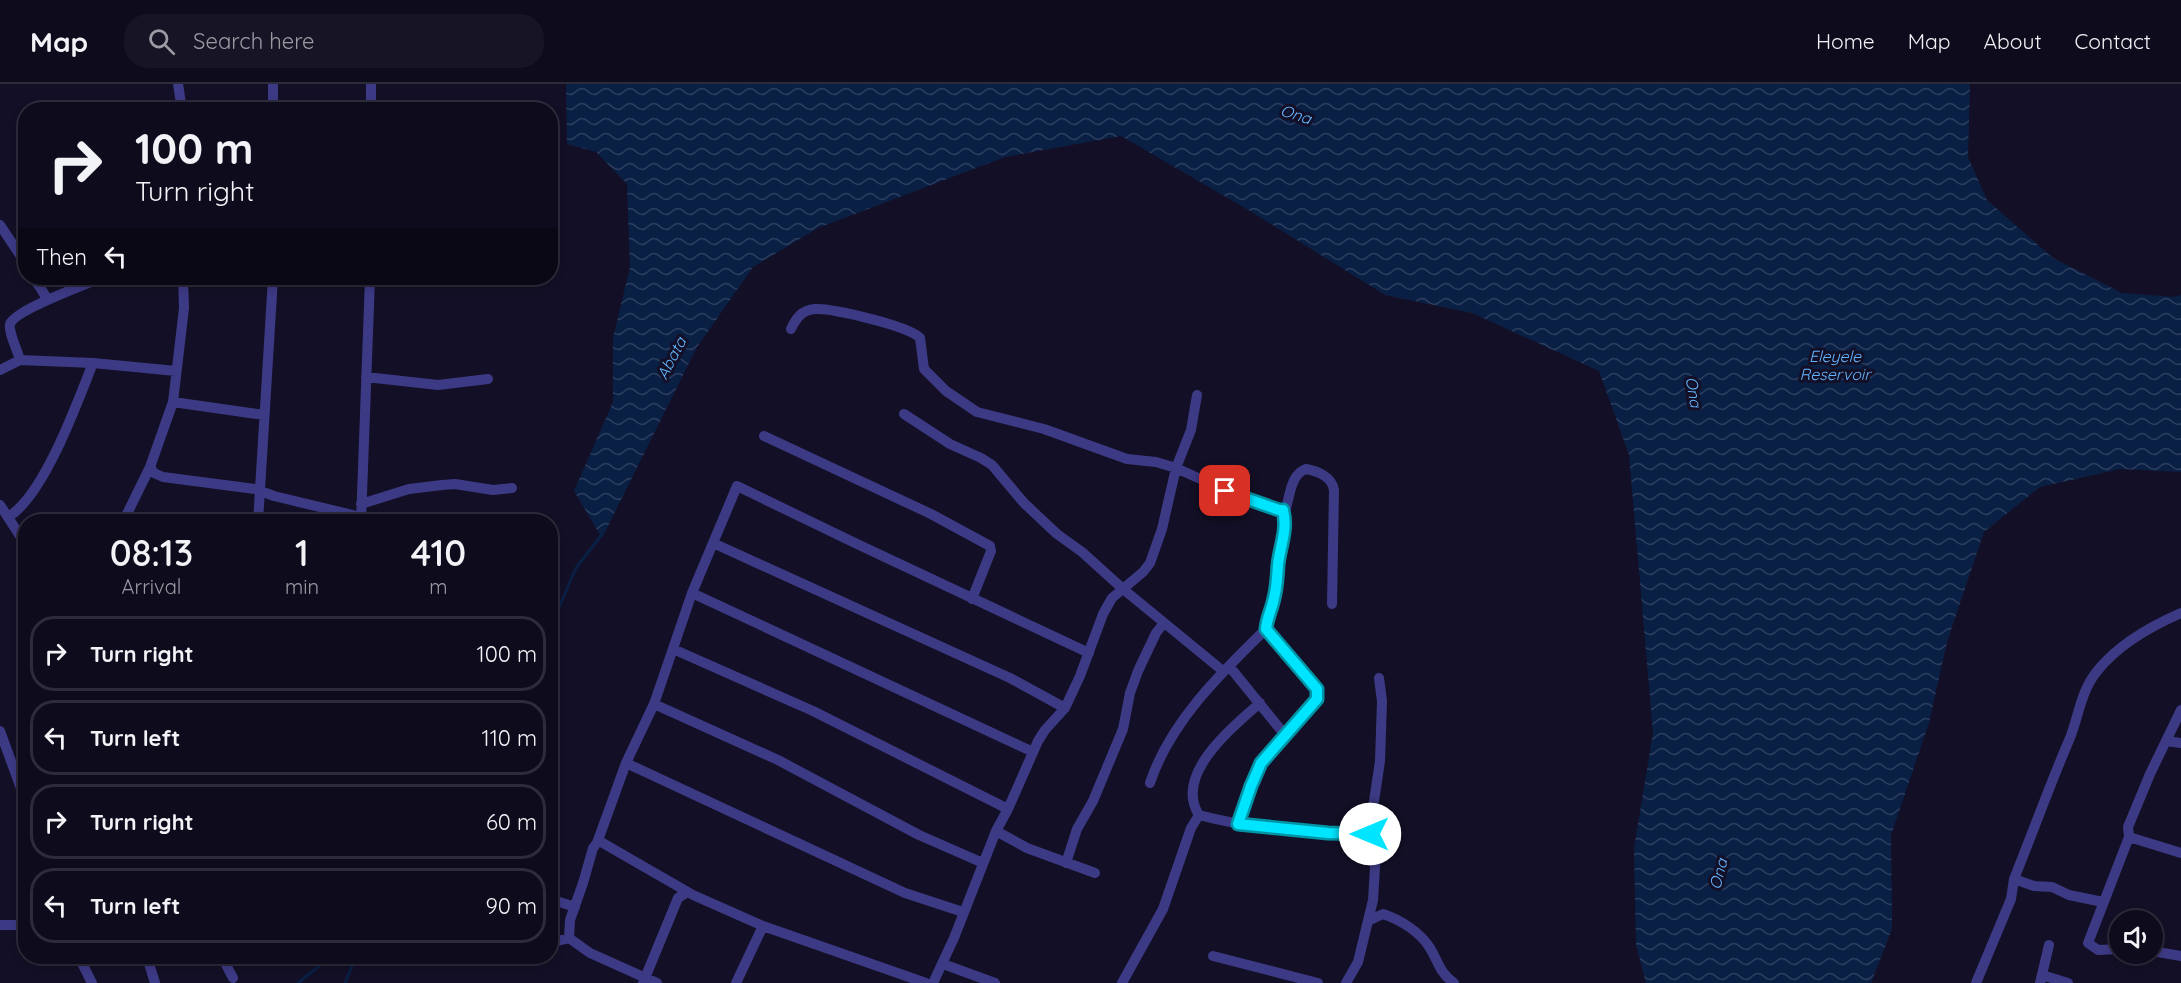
<!DOCTYPE html>
<html lang="en">
<head>
<meta charset="utf-8">
<style>
  body { margin:0; font-family:Quicksand,sans-serif; background:#171425; color:#f1f3f6; height:100vh; display:flex; flex-direction:column; font-size:22px; white-space:nowrap }
  * { box-sizing:border-box; margin:0 }
  p { font-size:20px; color:#9b9ba3 }
  .icon { flex:none; width:33px; height:33px; fill:none; stroke:currentColor; stroke-width:2; stroke-linecap:round; stroke-linejoin:round }
  .map { position:relative; flex:1; overflow:hidden }
  .sheet { position:absolute; left:18px; top:430px; width:540px; height:450px; display:flex; flex-direction:column; background:#0e0b1c; border-radius:24px; box-shadow:0 3px 9px #0003,0 0 0 2px #2e2b3b }
  .sheet>* { flex:none }
  .top-card { position:absolute; left:18px; top:18px; width:540px; height:183px; border-radius:24px; box-shadow:0 3px 9px #0003,0 0 0 2px #2e2b3b; background:#0e0b1c; color:#f1f3f6; overflow:hidden }
  .fabs { position:absolute; left:2109px; top:826px; display:grid; gap:12px }
  .fabs a { display:grid; place-items:center; width:54px; height:54px; border-radius:50%; background:#0e0b1c; box-shadow:0 3px 9px #0003,0 0 0 2px #2e2b3b; font-size:30px }
  .pin { position:absolute; display:grid; place-items:center; width:51px; height:51px; color:#fff; margin:-26px; border-radius:12px; box-shadow:0 3px 9px #0006 }
  .me { position:absolute; width:66px; margin:-33px; rotate:270deg; stroke-linejoin:round; filter:drop-shadow(0 0 4px #0008) }
  .turn { display:flex; align-items:center; gap:21px; height:126px; padding:0 18px; font-size:27px }
  .turn .icon { width:78px; height:78px; stroke-width:2.5 }
  .turn b { display:block; font-size:42px; line-height:51px }
  .then { display:flex; align-items:center; height:57px; padding:0 18px; background:#0003; gap:12px; font-size:22px }
  .eta { display:flex; justify-content:space-evenly; align-items:center; height:102px; text-align:center }
  .eta b { font-size:36px; font-weight:600; line-height:42px }
  ul { padding:0; list-style:none }
  li { display:flex; align-items:center; gap:18px; height:75px; margin:0 12px 9px; padding:0 6px; border:3px solid #2e2b3b; border-radius:24px }
  li div { flex:1 }
  li b { display:block; font-size:22px }
  li em { font-style:normal }
  header { display:flex; align-items:center; gap:36px; box-sizing:border-box; height:84px; padding:0 30px; background:#0e0b1c; border-bottom:2px solid #2e2b3b }
  header strong { font-size:28px }
  nav { display:flex; gap:33px; margin-inline-start:auto; font-size:21px }
  .search { width:420px; height:54px; background:#171425; display:flex; align-items:center; gap:15px; box-sizing:border-box; padding:0 21px; border-radius:24px; color:#9b9ba3; font-size:22px }
  .map>svg:first-child { display:block }
  .water { fill:url(#water-waves) }
  .lines { fill:none; stroke-linecap:round; stroke-linejoin:round }
  .stream { stroke:#0a1f44; stroke-width:3 }
  .street { stroke:#3d3a85; stroke-width:10 }
  .route-casing { stroke:#0095a6; stroke-width:15 }
  .route { stroke:#00e5ff; stroke-width:10 }
  .labels { text-anchor:middle; stroke-width:6; stroke-linejoin:round; paint-order:stroke }
  .water-label { font-size:16px; font-style:italic; fill:#62b6ff; stroke:#130f26 }
</style>
</head>
<body>
<header>
<strong>Map</strong>
<div class="search"><svg class="icon" aria-label="search" viewBox="0 0 24 24"><circle cx="10" cy="10" r="6"/><path d="M15 15l6 6"/></svg>Search here</div>
<nav><a>Home</a><a>Map</a><a>About</a><a>Contact</a></nav>
</header>
<div class="map">
<svg width="2181" height="899" viewBox="0 0 2181 899">
  <defs>
    <pattern id="water-waves" width="16" height="10" patternUnits="userSpaceOnUse" patternTransform="scale(1.5)"><rect width="16" height="10" fill="#0a1f44"/><path d="M0 5q4-4 8 0t8 0" fill="none" stroke="#2d3f60"/></pattern>
  </defs>
  <rect width="100%" height="100%" fill="#130f26"/>
  <path class="water" d="M566 0H1970L1968 73 1987 116 2053 174 2122 209 2175 213 2181 211V388L2120 385 2040 403 1984 448 1947 558 1929 639 1891 751 1892 845 1871 899H1646L1636 861 1634 764 1653 649 1629 371 1599 287 1472 229 1385 211 1250 127 1121 52 1005 73 818 144 753 183 697 263 602 454 574 407 613 318V254L630 183 627 100 596 68 567 60Z"/>
  <g class="lines">
    <path class="stream" d="M550 544 576 484 603 449
      M298 899 329 874 334 873
      M345 899 353 880V873"/>
    <path class="street" d="M178 0 182 26
      M273 26V0
      M371 26V0
      M0 141 26 180
      M34 194 48 216
      M325 194C341 196 355 201 370 194
      M791 245C796 234 802 226 815 225 832 224 909 242 920 254L924 285 946 307 977 328 1044 345 1127 375 1156 378 1176 384 1238 412 1279 426H1283
      M20 276C18 268 8 247 10 240 15 226 84 201 101 194
      M0 286 20 276 93 279 176 287
      M366 293 438 301 488 295
      M173 318 264 331
      M904 330 950 360 981 374 992 381 1024 419 1057 450 1082 468 1123 505 1223 587
      M764 352 931 430 990 462 991 467 972 515
      M150 383 154 389 163 393 255 405 274 412 361 433
      M361 420 409 405 442 401 455 400 493 406 512 404
      M0 421 26 461
      M8 433C44 412 77 319 93 279
      M123 438 150 383 173 318 184 224 183 194
      M258 438 273 194
      M361 438 370 194
      M713 459 1010 594 1065 624
      M692 509 1033 668
      M673 565 813 627 1008 725
      M1229 582 1285 651
      M1260 619C1233 642 1173 691 1199 731 1255 746 1313 749 1370 749
      M654 620 778 676 919 751 983 779
      M2181 626 2150 690 2128 743 2129 753 2181 769
      M0 647 26 718
      M2166 657 2181 659
      M626 679 905 809 963 828
      M1150 699C1170 638 1221 589 1266 545
      M1238 740 1250 702 1261 679 1317 616V605L1266 545C1267 533 1272 525 1275 514 1277 503 1277 493 1278 481 1280 462 1288 446 1283 426L1286 424C1290 411 1291 390 1306 385 1318 387 1332 393 1334 406L1332 520
      M996 747 1027 764 1095 789
      M597 759 601 758 693 811 763 842 926 899
      M1066 779 1077 745 1093 717 1123 645 1130 609 1138 587 1156 549 1164 539
      M550 815 575 823
      M2103 818 2069 811 2052 803 2034 802 2014 795C2033 748 2050 700 2070 654 2079 631 2081 606 2098 586 2119 560 2151 542 2181 529
      M1370 836 1383 830C1401 836 1420 848 1430 864 1439 879 1439 888 1454 899
      M0 841H26
      M569 854 570 836 583 799 593 764 597 759 626 679 654 620 692 509 737 402 855 459 1089 569
      M550 859 569 854 590 869 657 899
      M2120 865 2098 866 2088 859 2129 753
      M2152 867 2181 872
      M1213 872 1318 899
      M79 873 92 899
      M147 873 155 899
      M222 873 233 894
      M943 880 995 899
      M2042 891 2068 899
      M643 899 678 814 687 808
      M736 899 763 842
      M933 899 954 854 996 747 1008 725 1038 657 1045 646 1065 624 1080 592 1103 530 1112 514 1143 488 1150 479 1162 445 1176 384 1191 346 1197 311
      M1122 899 1163 825 1191 744 1199 731
      M1346 899 1358 878 1373 816 1376 767 1370 744 1380 677 1382 617 1379 594
      M1976 899 2011 815 2014 795
      M2040 899 2049 861"/>
  </g>
  <g class="lines">
    <defs>
      <path id="route" d="M1225 407 1279 426H1283C1288 446 1280 462 1278 481 1277 493 1277 503 1274 514 1272 525 1267 533 1266 545L1317 605V615L1261 679 1251 702 1238 740 1328 749 1370 750"/>
    </defs>
    <use href="#route" class="route-casing"/>
    <use href="#route" class="route"/>
  </g>
  <g class="labels">
    <g class="water-label">
      <text transform="translate(1296 30) rotate(18)" y="6">Ona</text>
      <text x="1835" y="278">Eleyele<tspan x="1835" dy="18">Reservoir</tspan></text>
      <text transform="translate(671 274) rotate(-63)" y="6">Abata</text>
      <text transform="translate(1694 308) rotate(80)" y="6">Ona</text>
      <text transform="translate(1718 790) rotate(-76)" y="6">Ona</text>
    </g>
  </g>
</svg>
<div class="fabs">
<a><svg class="icon" aria-label="sound" viewBox="0 0 24 24"><path d="M4 9h4l5-4v14l-5-4H4zM17 9q2 3 0 6"/></svg></a>
</div>
<div class="pin" style="left:1225px;top:407px;background:#d93025"><svg class="icon" aria-label="arrive" viewBox="0 0 24 24"><path d="M6 21V4h12l-3 4 3 4H6"/></svg></div>
<svg class="me" style="left:1370px;top:750px" viewBox="-20 -20 40 40"><circle r="19" fill="#fff"/><path d="M0-13L10 11 0 6-10 11z" fill="#00e5ff"/></svg>
<div class="top-card">
<div class="turn"><svg class="icon" aria-label="right" viewBox="0 0 24 24"><path d="M7 20v-9h11M14 6l5 5-5 5"/></svg><div><b>100 m</b>Turn right</div></div>
<div class="then">Then<svg class="icon" aria-label="left" viewBox="0 0 24 24"><path d="M17 20v-9H6M10 6l-5 5 5 5"/></svg></div>
</div>
<section class="sheet">
<div class="eta">
<div><b>08:13</b><p>Arrival</p></div>
<div><b>1</b><p>min</p></div>
<div><b>410</b><p>m</p></div>
</div>
<ul>
<li><svg class="icon" aria-label="right" viewBox="0 0 24 24"><path d="M7 20v-9h11M14 6l5 5-5 5"/></svg><div><b>Turn right</b></div><em>100 m</em></li>
<li><svg class="icon" aria-label="left" viewBox="0 0 24 24"><path d="M17 20v-9H6M10 6l-5 5 5 5"/></svg><div><b>Turn left</b></div><em>110 m</em></li>
<li><svg class="icon" aria-label="right" viewBox="0 0 24 24"><path d="M7 20v-9h11M14 6l5 5-5 5"/></svg><div><b>Turn right</b></div><em>60 m</em></li>
<li><svg class="icon" aria-label="left" viewBox="0 0 24 24"><path d="M17 20v-9H6M10 6l-5 5 5 5"/></svg><div><b>Turn left</b></div><em>90 m</em></li>
</ul>
</section>
</div>
</body>
</html>
